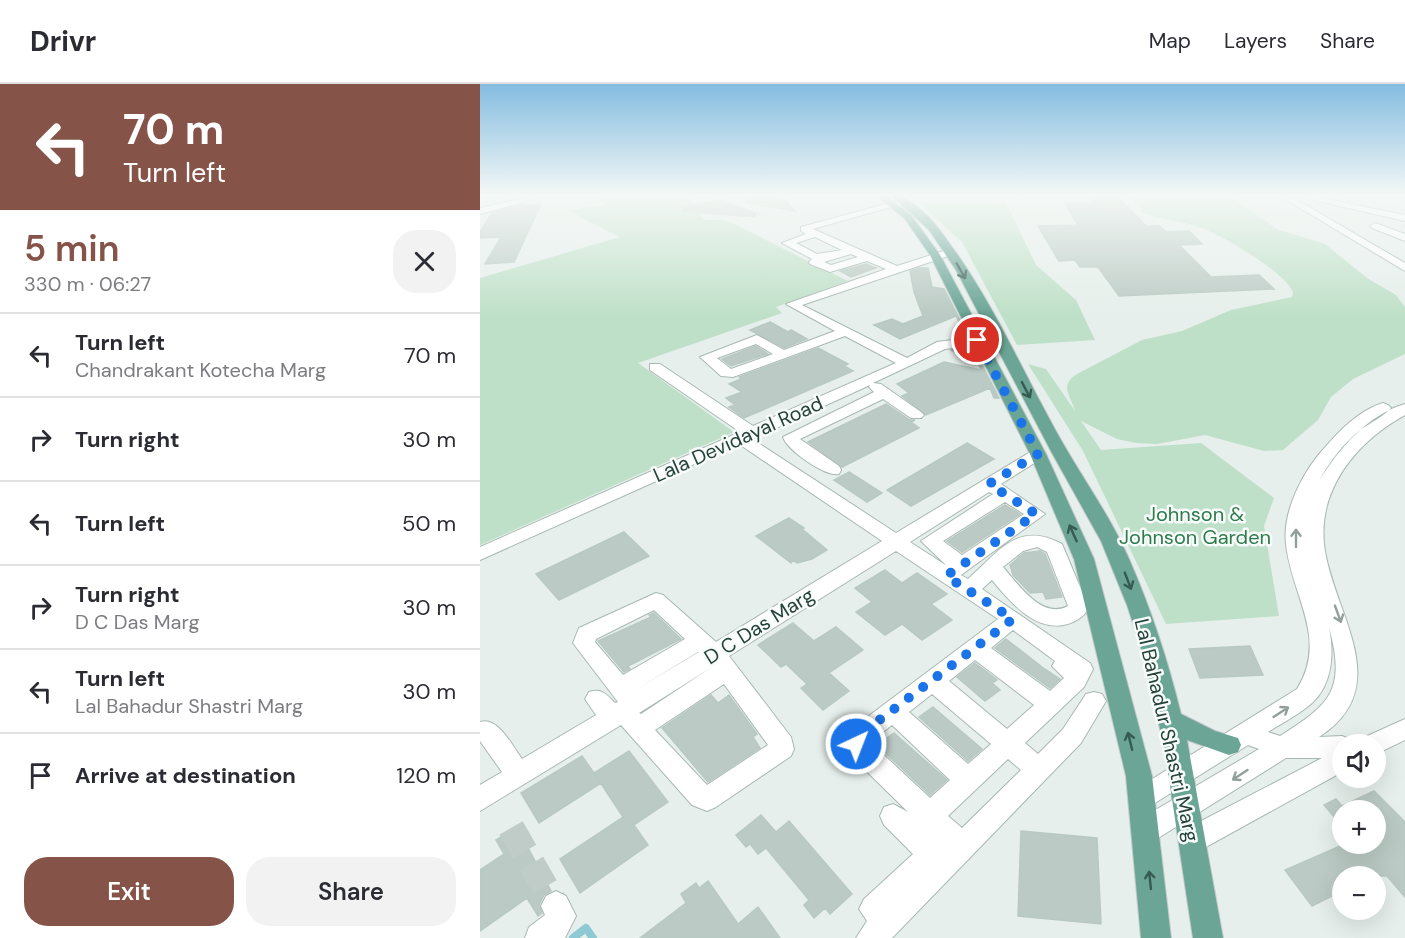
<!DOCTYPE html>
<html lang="en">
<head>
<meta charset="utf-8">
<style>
  body { margin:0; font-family:"DM Sans",sans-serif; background:#f2f2f3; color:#2b2b33; height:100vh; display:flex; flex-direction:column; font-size:22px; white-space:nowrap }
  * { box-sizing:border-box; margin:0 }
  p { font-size:20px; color:#7c7c81 }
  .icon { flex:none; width:33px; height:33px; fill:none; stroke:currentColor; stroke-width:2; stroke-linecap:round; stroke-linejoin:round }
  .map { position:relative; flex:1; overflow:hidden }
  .side { display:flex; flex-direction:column; background:#fff; width:480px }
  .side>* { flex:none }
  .guide { background:#855347; color:#fff; overflow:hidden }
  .buttons { position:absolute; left:852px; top:650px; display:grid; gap:12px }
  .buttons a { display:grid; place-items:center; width:54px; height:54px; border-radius:50%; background:#fff; box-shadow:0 6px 24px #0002; font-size:30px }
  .pin { position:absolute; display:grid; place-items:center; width:51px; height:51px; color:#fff; margin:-26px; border:3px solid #fff; border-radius:50%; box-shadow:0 2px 6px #0007 }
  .me { position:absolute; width:66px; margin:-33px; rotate:43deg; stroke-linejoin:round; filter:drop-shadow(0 0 4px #0008) }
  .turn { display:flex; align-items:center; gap:21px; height:126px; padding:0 24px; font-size:27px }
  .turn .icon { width:78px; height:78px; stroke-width:2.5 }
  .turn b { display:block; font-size:42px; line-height:51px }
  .round { display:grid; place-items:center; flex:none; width:63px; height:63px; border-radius:24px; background:#f2f2f3 }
  .summary { display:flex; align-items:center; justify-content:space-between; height:102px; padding:0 24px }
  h1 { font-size:36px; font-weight:600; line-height:45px; color:#855347 }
  .button { display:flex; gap:12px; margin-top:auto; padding:12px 24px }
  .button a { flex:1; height:69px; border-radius:24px; background:#855347; color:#fff; font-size:24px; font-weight:600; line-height:69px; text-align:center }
  .button a+a { background:#f2f2f3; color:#2b2b33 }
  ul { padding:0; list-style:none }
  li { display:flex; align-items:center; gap:18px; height:84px; padding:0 24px; border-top:2px solid #e1e1e2 }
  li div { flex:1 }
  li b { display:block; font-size:22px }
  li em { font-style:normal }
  header { display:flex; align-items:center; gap:36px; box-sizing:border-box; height:84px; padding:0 30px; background:#fff; border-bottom:2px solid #e1e1e2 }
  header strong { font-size:28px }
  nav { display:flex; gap:33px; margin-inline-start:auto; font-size:21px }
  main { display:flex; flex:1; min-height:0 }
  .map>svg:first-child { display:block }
  .green { fill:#bfe0c8 }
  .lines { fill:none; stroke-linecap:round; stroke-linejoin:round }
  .stream { stroke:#8ec9d4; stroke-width:8 }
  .building { fill:#bbcac4; stroke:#b8c9c2; stroke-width:1.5 }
  .minor-tunnel { stroke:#bfccc8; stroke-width:27; stroke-dasharray:27 14; stroke-linecap:butt }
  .minor-casing { stroke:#a8b8b2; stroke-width:2 }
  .major-casing { stroke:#c2cac8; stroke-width:2 }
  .minor { fill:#fff; fill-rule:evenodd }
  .major { fill:#6aa596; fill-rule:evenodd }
  .oneway { stroke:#365b51 }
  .oneway2 { stroke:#92a09c }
  .route { stroke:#1a73e8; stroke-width:10; stroke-dasharray:0 18 }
  .labels { text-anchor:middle; stroke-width:5; stroke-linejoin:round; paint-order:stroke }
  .street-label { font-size:20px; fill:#24423a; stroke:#f7fbf9 }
  .park-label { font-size:20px; fill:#2d7a4b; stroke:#f7fbf9 }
</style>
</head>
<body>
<header>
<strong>Drivr</strong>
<nav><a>Map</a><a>Layers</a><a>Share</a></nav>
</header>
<main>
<section class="side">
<div class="guide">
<div class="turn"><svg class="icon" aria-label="left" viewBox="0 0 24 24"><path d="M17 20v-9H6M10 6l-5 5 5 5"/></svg><div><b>70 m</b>Turn left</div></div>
</div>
<div class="summary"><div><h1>5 min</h1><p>330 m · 06:27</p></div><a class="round"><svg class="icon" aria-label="close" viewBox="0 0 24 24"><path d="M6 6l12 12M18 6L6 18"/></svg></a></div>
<ul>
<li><svg class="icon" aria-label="left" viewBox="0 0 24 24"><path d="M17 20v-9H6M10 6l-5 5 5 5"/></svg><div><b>Turn left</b><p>Chandrakant Kotecha Marg</p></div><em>70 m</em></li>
<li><svg class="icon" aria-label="right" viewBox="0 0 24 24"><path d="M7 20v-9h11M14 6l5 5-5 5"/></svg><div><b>Turn right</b></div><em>30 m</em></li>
<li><svg class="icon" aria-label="left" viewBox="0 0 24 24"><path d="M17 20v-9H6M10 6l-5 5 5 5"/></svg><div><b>Turn left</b></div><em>50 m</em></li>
<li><svg class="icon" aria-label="right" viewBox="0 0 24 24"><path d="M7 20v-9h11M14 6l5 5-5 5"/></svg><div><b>Turn right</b><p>D C Das Marg</p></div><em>30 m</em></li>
<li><svg class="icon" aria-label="left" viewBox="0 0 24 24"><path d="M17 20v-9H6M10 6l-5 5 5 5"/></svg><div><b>Turn left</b><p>Lal Bahadur Shastri Marg</p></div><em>30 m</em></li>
<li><svg class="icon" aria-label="arrive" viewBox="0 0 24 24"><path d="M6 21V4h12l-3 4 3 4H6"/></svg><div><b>Arrive at destination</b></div><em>120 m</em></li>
</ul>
<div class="button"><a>Exit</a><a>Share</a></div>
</section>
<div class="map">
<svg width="925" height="854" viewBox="0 0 925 854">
  <rect width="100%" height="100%" fill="#e6efeb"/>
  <path class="green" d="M112 112H206L225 136H244L252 139 368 197 296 223 302 229 158 279 254 348 0 461V194L140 153 88 127 126 120Z
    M648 112H750L797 145 845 160 887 194 916 211 925 223V270L873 295 851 313 838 336 803 366 784 367 725 351 677 360 656 359 637 355 601 337 621 366 721 359 794 414 784 442 799 532 686 540 603 367 548 280 566 285 595 327C590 310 579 302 597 290L662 256 702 247 751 226 812 213 813 208C805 188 740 150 719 143 699 137 680 135 661 128L659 121Z
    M439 119H526L556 181 596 216 615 256 537 261 482 158Z"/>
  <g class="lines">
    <path class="stream" d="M93 854 106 844 113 854"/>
  </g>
  <path class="building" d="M267 112H301L315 127 266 119Z
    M609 112H637L666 142H680L686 148 709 147 722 160 699 161 731 193 779 191 794 205 639 212 618 183H600L595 176 579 177 558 142 598 141 585 120 615 119Z
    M240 116 276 129 275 133 203 127V123Z
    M61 120 34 178 5 180 21 153 0 154V148L12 129 40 121Z
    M386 180 396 184 371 193 360 187Z
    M438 184H448L452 203 464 205 488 252H486L476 232 420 255 394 241 412 235 423 240 443 232 434 208 430 187Z
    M290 238 308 248 311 246 327 255 304 264 270 246Z
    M276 262 288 270 251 282 242 275Z
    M338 264 368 280 364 282 373 287 264 334 249 323 255 321 246 314 262 308 249 300 261 295 259 293Z
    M464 278 501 286 498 279 502 281 519 314H514L510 304 446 331 422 312 429 309 417 300Z
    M406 320 430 336H435L431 338 439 344 362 383 328 358Z
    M487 359 514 375 431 422 407 406Z
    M369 388 402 409 387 418 354 396Z
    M525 421 540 430 482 468 467 457Z
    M309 434 324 444 322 445 347 466 332 475 317 479 313 476 311 479 276 452Z
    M144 448 169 472 79 516 56 490Z
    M560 467 565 470 582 513 566 515 563 508 550 509 533 491 530 481 544 469Z
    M405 486 422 499 437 489 467 510 451 520 472 536 442 556 422 540 405 551 376 528 392 518 375 504Z
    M174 529 201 555 148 582 150 585 144 588 118 557 171 533 169 531Z
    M313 539 334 557 356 543 383 566 349 589 369 607 343 626 321 604 327 600 306 580 301 583 278 561Z
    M526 555 562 583 580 595 570 604 515 564Z
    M770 562 783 591 720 594 709 565Z
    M495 579 517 596 512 599 520 606 505 617 477 593Z
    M231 611 238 619 249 611 277 650 273 653 280 664 228 698 182 644Z
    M453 623 502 665 488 677 439 633Z
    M414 649 467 696 450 711 397 661Z
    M149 667 188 718 154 741 168 761 100 809 80 775 143 733 114 689Z
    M102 672 121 699 59 739 41 709Z
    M894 707 925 738V813L907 792H862V807L832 822 805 786 867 759H896V726H862V742L844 721 856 715 862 722Z
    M281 731 296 748 309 737 372 810 350 830 345 824 334 834 324 821 329 816 286 764 278 770 270 760 266 763 256 751Z
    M37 743 71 807 64 811 59 821 62 829 58 832 47 814 0 847V786L24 770 16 756Z
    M541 747 617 754 621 840 538 832Z
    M228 797 258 840 278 823 300 854H160L206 819 201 810 216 799 219 804Z"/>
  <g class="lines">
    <path class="minor-tunnel" d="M31 744 76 822"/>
    <defs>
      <path id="minor" d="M51 112H65L0 130V124Z
        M800 112H810L925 179V187Z
        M816 112H832L925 131V137Z
        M413 118 421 120 333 145 417 182 470 165 474 166V170L322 221 427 274 457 258 520 250 527 254 520 258 465 265 393 299 401 300 441 328 444 331 441 334H431L403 315 320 355 359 382 361 386 359 390C345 393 307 366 303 353L394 308 389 303 390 301 272 355 416 449 552 367H564L566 370 564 373 521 400 565 430 481 491 488 495C519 468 537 436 582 460L608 522C606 531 601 534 593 538 559 553 530 518 512 496L502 505 610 579 613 585 604 603 545 659 558 670 583 645 606 610 614 608 622 610 626 617 601 659 412 854H376L387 837 379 825 384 815 433 770 404 741 400 732 404 723 413 720 428 728 369 670 363 656 366 649 518 535 416 467 249 572 311 653 314 665 311 672 236 723 227 727 212 721 141 641 0 727V701L22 688 0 657V638C18 632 33 663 42 675L116 631 105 615 109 608C122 604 126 610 135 619L138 618 93 559 99 544 176 509 183 511 236 558 402 457 259 360 0 476V463L260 348 170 286V280H180L273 342 416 279 365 252 253 293 241 292 220 273 277 251 304 266 355 247 306 220 406 185 387 177 350 188 330 180 329 178 332 175 302 159 326 150 321 147V143ZM335 153 362 166 337 170 316 159ZM371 170 378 173 351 181 344 178ZM276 260 293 270 251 285 237 274ZM509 408 513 410 441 457 467 482 430 458ZM525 418 544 430 482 471 463 457ZM557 463 567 468 588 522C562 536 538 500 523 483L543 467ZM174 526 205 555 143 591 115 558 116 555ZM533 546 575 577 572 582 584 594 570 607 511 564ZM218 568H219L155 606ZM495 576 554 621 527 645 469 597ZM232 583 161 630 159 629ZM244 600 288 661 227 701 175 646ZM452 610 511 660 488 680 429 628ZM412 641 470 696 450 714 390 658ZM528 675 541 686 482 744 468 732Z
        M895 139 925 150V157L892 144 890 142Z
        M903 319 908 321 911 324C903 333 890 339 880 346 863 360 849 378 839 397 858 366 888 330 925 320V331C876 358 835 407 845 467 855 531 916 603 839 653L862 652 871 656 873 660H862V688L724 764 714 768 704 764 700 755 704 746 842 674H806L675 756 665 760 655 756 651 747 655 738 779 665 768 661 662 727 653 723 649 715 653 707 817 605C849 554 811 511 806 460 802 425 825 384 848 360 862 344 882 325 903 319ZM849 543C866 606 851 620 800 652L788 648C802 639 820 630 832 619 853 600 854 568 849 543Z
        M925 635V656L896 670V660H882L885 653Z
        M76 807 86 812 96 832 85 854H45L49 843 65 831 61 822 66 812Z"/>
      <path id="major" d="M397 112H406L431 131 460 171 566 370 614 475 672 692 691 854H661L646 692 594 475 550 370 504 279 471 266 478 262 497 265 450 171 425 135Z
        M412 112C436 112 459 144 472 163 513 219 543 288 577 349 600 391 630 431 649 475 671 525 688 577 701 630L735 647 758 654 761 661 758 668 749 671 707 656 743 854H713L684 662 662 567 647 521 621 457 572 369 476 186 449 146Z"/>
    </defs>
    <use href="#minor" class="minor-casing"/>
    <use href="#major" class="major-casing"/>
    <use href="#minor" class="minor"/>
    <use href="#major" class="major"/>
  </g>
  <defs><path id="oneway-shaft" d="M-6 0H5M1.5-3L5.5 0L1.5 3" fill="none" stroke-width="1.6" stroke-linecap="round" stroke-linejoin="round" transform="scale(1.5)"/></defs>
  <g class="oneway">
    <use href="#oneway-shaft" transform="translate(481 187) rotate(60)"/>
    <use href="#oneway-shaft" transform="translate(546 306) rotate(62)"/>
    <use href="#oneway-shaft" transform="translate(593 449) rotate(-114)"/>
    <use href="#oneway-shaft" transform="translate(648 497) rotate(69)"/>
    <use href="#oneway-shaft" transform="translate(650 657) rotate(-104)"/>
    <use href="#oneway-shaft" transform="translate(670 796) rotate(-96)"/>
  </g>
  <g class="oneway2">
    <use href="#oneway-shaft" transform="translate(816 454) rotate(-90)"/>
    <use href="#oneway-shaft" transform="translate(858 530) rotate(70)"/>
    <use href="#oneway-shaft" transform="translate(801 628) rotate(-33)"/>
    <use href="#oneway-shaft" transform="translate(760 691) rotate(147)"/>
  </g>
  <linearGradient id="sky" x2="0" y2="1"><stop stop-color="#84bce0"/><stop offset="0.48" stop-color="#f4f8f6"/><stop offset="1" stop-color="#f4f8f6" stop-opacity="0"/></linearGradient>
  <rect width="925" height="231" fill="url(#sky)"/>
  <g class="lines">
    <path class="route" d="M376 660 377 653 533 535 466 492 556 430 509 400 558 370 497 256"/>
  </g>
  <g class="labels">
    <g class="street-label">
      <text transform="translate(258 355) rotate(-24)" y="7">Lala Devidayal Road</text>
      <text transform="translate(279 542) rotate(-32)" y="7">D C Das Marg</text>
      <text transform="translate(687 646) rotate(77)" y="7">Lal Bahadur Shastri Marg</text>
    </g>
    <g class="park-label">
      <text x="715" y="437">Johnson &amp;<tspan x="715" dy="23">Johnson Garden</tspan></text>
    </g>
  </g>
</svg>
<div class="buttons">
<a><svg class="icon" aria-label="sound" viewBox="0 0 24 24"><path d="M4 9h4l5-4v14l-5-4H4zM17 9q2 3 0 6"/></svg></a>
<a>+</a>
<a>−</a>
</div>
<div class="pin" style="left:497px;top:256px;background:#d93025"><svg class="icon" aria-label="arrive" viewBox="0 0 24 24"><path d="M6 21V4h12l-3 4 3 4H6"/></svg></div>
<svg class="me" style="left:376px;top:660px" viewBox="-20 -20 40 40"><circle r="17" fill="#1a73e8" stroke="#fff" stroke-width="3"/><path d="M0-11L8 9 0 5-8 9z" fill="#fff"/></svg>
</div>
</main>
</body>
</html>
